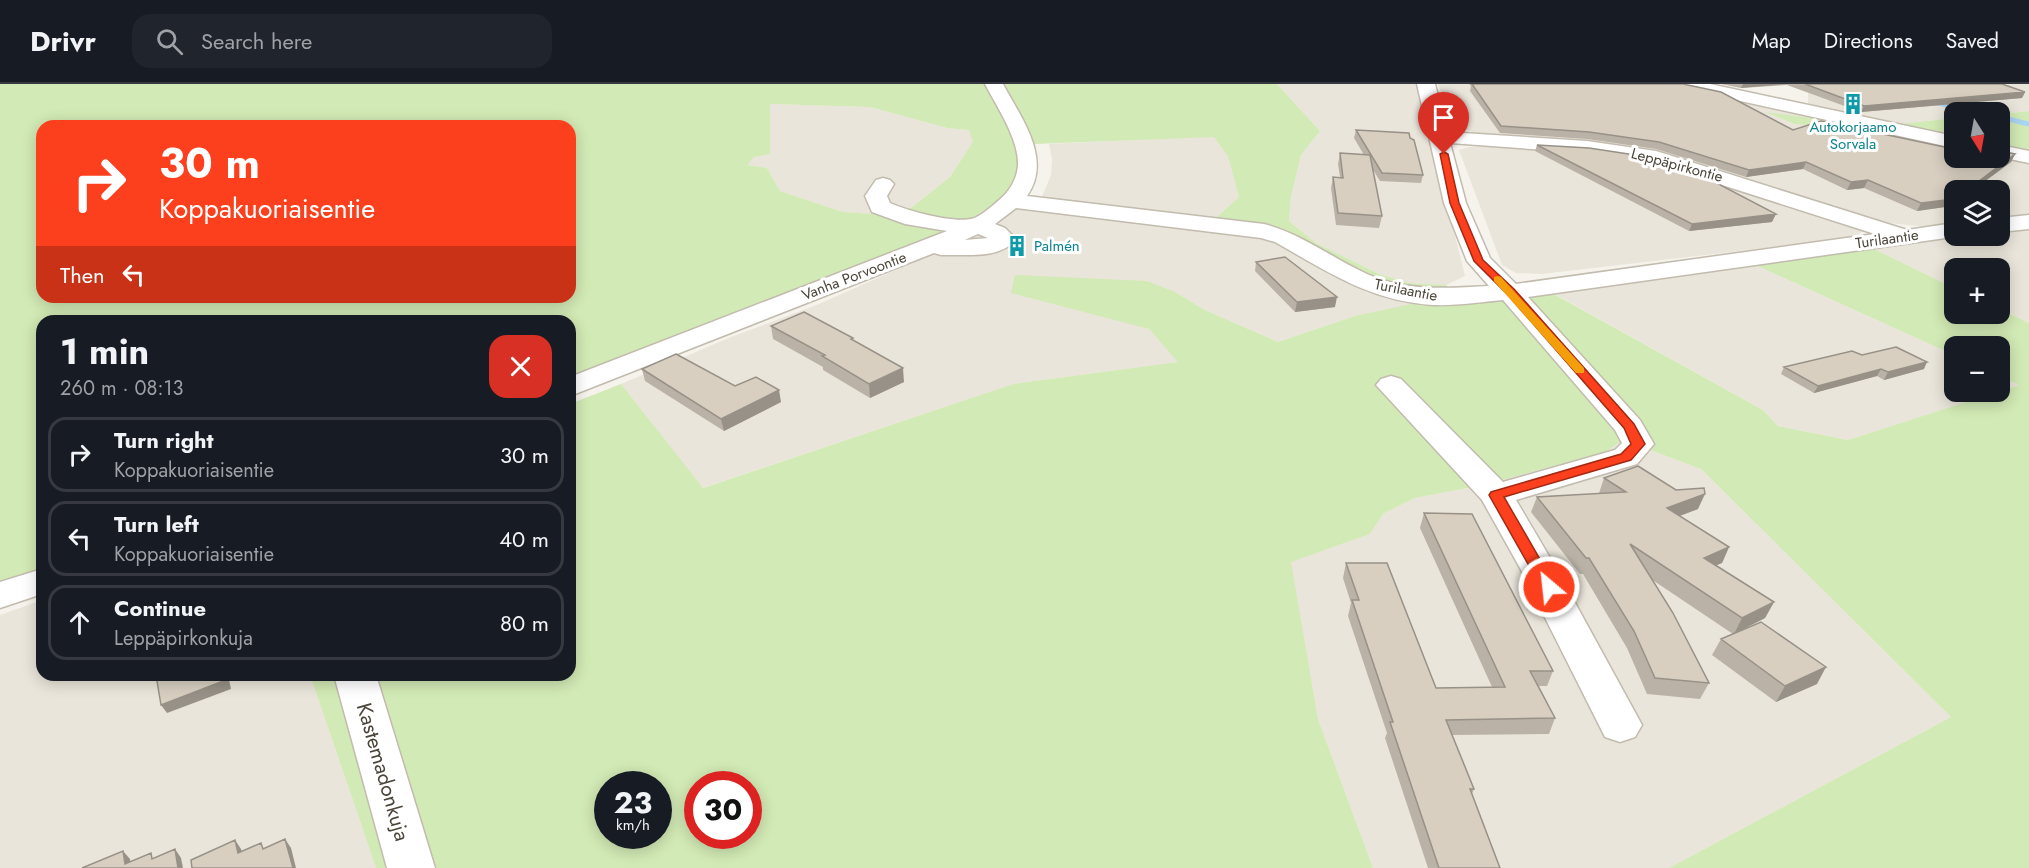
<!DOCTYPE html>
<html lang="en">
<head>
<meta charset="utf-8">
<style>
  body { margin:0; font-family:Jost,sans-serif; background:#20242c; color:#f1f3f6; height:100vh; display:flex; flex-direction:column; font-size:22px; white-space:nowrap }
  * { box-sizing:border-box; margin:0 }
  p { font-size:20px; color:#9ea1a6 }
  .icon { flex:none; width:33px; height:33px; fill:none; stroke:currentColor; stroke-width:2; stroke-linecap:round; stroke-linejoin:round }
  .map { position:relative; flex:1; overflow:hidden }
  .drawer { position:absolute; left:36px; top:231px; width:540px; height:366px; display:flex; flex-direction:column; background:#171b24; border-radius:18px; box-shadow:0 3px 15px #0003 }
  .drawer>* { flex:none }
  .top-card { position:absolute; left:36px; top:36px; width:540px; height:183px; border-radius:18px; box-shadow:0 3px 15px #0003; background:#fc3f1d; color:#fff; overflow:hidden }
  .needle { width:39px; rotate:169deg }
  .controls { position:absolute; left:1944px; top:18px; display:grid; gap:12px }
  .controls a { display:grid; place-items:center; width:66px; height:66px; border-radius:12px; background:#171b24; box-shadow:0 3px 15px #0003; font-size:30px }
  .speed { position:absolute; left:594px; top:687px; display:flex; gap:12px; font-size:30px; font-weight:700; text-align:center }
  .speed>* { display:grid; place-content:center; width:78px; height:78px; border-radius:50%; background:#171b24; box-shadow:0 3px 15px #0003; line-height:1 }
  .speed small { font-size:15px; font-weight:400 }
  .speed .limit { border:9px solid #d22; background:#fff; color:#111 }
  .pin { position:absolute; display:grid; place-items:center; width:51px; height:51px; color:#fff; margin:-62px -26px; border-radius:50% 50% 50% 0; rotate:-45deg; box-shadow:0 0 6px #0007 }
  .pin .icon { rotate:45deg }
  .me { position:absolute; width:66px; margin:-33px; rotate:332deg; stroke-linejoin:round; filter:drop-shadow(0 0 4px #0008) }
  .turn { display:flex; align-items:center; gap:21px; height:126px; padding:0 24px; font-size:27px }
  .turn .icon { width:78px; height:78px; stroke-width:2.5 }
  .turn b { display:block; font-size:42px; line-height:51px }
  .then { display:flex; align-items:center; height:57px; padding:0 24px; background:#0003; gap:12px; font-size:22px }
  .round { display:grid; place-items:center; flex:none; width:63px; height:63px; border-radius:18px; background:#20242c }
  .summary { display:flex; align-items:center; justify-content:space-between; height:102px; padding:0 24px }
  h1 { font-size:36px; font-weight:700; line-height:45px }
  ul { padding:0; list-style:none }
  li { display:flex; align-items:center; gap:18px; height:75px; margin:0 12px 9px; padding:0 12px; border:3px solid #363941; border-radius:18px }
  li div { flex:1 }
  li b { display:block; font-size:22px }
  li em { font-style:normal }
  header { display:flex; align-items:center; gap:36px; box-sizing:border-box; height:84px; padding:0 30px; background:#171b24; border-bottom:2px solid #363941 }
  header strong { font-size:28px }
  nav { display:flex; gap:33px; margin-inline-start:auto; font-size:21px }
  .search { width:420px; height:54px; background:#20242c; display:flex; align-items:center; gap:15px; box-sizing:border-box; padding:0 21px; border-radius:18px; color:#9ea1a6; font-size:22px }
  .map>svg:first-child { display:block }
  .residential { fill:#eae5da }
  .green { fill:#d2eab5; fill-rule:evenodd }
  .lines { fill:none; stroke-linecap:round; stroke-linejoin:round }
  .stream { stroke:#a9d4f2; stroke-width:5 }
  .minor-casing { stroke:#c2bbae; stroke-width:3 }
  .minor { fill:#fff; fill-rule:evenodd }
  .wall { fill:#bab2a6 }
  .shaded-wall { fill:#979187 }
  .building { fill:#d8cfc1; stroke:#979187; stroke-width:1.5 }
  .route { fill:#fc3f1d; stroke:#a42913; stroke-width:1.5 }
  .slow { fill:#f59e0b }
  .labels { text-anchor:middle; stroke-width:6; stroke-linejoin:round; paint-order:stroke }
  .far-culture-label { font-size:15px; fill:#0d838f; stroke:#fff }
  .far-street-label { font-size:15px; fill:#4b4439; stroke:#fff }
  .near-street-label { font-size:21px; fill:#4b4439; stroke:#fff }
</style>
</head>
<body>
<header>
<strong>Drivr</strong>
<div class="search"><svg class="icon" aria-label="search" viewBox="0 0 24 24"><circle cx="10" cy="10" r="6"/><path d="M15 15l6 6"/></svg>Search here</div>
<nav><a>Map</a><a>Directions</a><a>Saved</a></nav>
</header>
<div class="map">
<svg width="2029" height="784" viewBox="0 0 2029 784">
  <rect width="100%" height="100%" fill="#f6f3ec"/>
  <path class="residential" d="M1277 0H1418L1465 192 1446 201 1410 199 1379 190 1316 159 1289 137 1291 113 1301 71 1320 47Z
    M1438 0H1684L1954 56V74H2000V65L2029 71V133L2000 137V106H1954V142L1926 143 1890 139 1645 65 1616 61 1477 50 1454 41Z
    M1821 0H2029V27L2000 30 1954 28V34L1899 40 1808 20V9Z
    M770 20 870 23 947 44 969 46 974 58 950 93 900 132 843 128 780 107 767 84 746 81 754 73 770 69Z
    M1214 52 1228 71 1239 113 1209 140 1264 147 1434 213 1412 221 1355 232 1278 258 1205 226 1175 208 1088 227 1149 245 1179 278 1013 300 702 404 621 300 731 253 819 220 952 161 1023 118 1039 120 1051 91 1052 76 1049 60Z
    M1495 61 1643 75 1865 146 1852 154 1542 190 1516 189 1502 181 1459 66 1469 63Z
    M2029 145V239L2000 225V184H1954V204L1870 163 1972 152H2000V148Z
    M1753 180 1954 271V308H2000V292L2020 301 1848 356 1778 342 1763 326 1549 207Z
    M1623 356 1701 385 1951 633 1669 784H1373L1318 635 1290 478 1370 450 1383 430 1415 414 1483 401Z
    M42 516V591H310L376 784H0V531Z"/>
  <path class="green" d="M0 0H986L1016 60 1019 84 1016 99 995 120 962 140 903 130 950 93 973 58 969 46 947 44 870 23 770 20V70L754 73 747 81 767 84 780 107 843 128 888 131 954 144 570 292V237H42V486L0 501ZM42 42H570V213H42Z
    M1005 0H1277L1320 47 1301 71 1291 113 1289 137 1316 159 1379 190 1410 199 1446 201 1460 213 1541 203 1763 326 1778 342 1848 356 2019 301 2000 292V262H1954V271L1753 180 1870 163 1954 204V230H2000V225L2029 239V784H1669L1951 633 1701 385 1623 356 1605 368 1483 401 1415 414 1383 430 1370 450 1291 478 1318 635 1373 784H376L310 591H570V320L621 300 703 404 1013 300 1178 278 1149 245 1011 209 1015 191 1147 197 1175 208 1205 226 1278 258 1355 232 1421 218 1288 160 1209 140 1239 113 1228 72 1214 53 1034 60ZM608 700H658V752H608ZM698 700H748V752H698Z
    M1795 17 1899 40 1954 34V56L1921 49 1913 56H1884L1818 42 1795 40 1765 28 1833 37 1787 22Z
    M2029 27V71L2000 65V30Z"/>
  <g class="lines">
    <path class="stream" d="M1934 18 1978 28
      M2000 33 2029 40"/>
    <defs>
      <path id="minor" d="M985 0H1003C1021 34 1053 75 1027 112L1264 140C1302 150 1332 174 1367 190 1406 208 1449 204 1489 202L1467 177 1444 119 1417 0H1435L1447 48 1587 57 1656 67 1907 146 1954 139V152H1960L1528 213 1640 336 1654 360 1637 380 1516 416 1556 484 1642 641 1635 653 1620 658 1605 653 1520 484 1482 416 1376 301 1381 295 1391 292 1401 295 1503 398 1615 366 1622 359 1615 346 1503 216C1481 218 1456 222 1433 221 1370 217 1328 188 1275 158L1261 154 1016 124 995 140 1005 144 1016 155C1001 176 963 170 941 171L934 169 570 312V293L947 147 905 140 872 128 865 112 876 96 883 94 890 96 894 100 887 112 890 119C908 127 952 139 971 135 980 133 991 123 998 117 1009 108 1017 96 1018 81 1019 55 997 23 985 0ZM1450 59 1587 69 1653 79 1875 150 1516 200 1490 174 1466 119ZM978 150 988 154 965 156 967 155Z
        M1677 0H1710L1954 52V64L1686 5 1680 4Z
        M2000 61 2029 67V79L2000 73Z
        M2029 131V145L2000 148V134Z
        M42 485V510L0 524V498Z
        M334 591H376L435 784H387Z"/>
    </defs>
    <use href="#minor" class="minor-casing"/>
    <use href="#minor" class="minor"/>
  </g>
  <path class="wall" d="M1469 0H1683L1793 46 1954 65 2015 70 2011 78 1973 106H1954V120L1952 122 1917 127 1864 104 1847 106 1803 85 1746 93 1656 65 1587 55 1500 49 1470 7 1471 2Z
    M1721 0H2002L2025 8 2022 14 1861 28 1787 1 1741 4Z
    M1356 46 1423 91 1421 99 1380 97 1372 84 1382 132 1379 144 1336 141 1331 104 1333 93H1340L1338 80 1340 69 1364 71 1354 54Z
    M1537 61 1708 95 1772 138 1689 147 1535 67Z
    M1256 178 1335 223 1295 228 1255 187Z
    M771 242 853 254V256L904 298 870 314 823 286V283L773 255Z
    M1862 271 1924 285 1884 296 1877 292 1814 309 1781 290 1784 283Z
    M642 285 781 318 724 347 645 297Z
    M1604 394 1698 425 1680 432 1729 463 1722 479 1716 481 1774 518 1765 534 1739 547 1817 600 1776 618 1712 571 1721 555 1733 550 1651 495 1709 599 1700 615 1647 610 1627 564 1583 490H1580L1531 428 1537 413 1599 410V409Z
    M1424 429 1553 587 1547 602H1539L1555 634 1549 650 1452 651 1474 705 1472 710 1500 784H1428L1385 654 1387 649 1348 532 1351 519 1343 494 1346 479 1436 604 1492 603 1420 444Z"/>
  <path class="shaded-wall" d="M1743 0H1787L1741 4Z
    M2025 8 2022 14 1861 28 1864 22Z
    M2015 70 2011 78 1973 106H1967Z
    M1806 78 1803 85 1746 93 1749 86Z
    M1868 96 1864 104 1847 106 1851 98Z
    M1954 115V120L1952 122 1917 127 1921 119Z
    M1776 130 1772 138 1689 147 1692 140Z
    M1337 213 1335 223 1295 228 1297 218Z
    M1927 278 1924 285 1884 296 1888 288Z
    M903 284 904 298 870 314 869 300Z
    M1881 285 1877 292 1814 309 1818 302Z
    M779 306 781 318 724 347 721 335Z
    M1705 410 1698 425 1660 439 1667 424Z
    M1729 463 1722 479 1697 489 1704 474Z
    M1774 518 1765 534 1734 550 1742 534Z
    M1826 583 1817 600 1776 618 1785 602Z
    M225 591H228L231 605 167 629 161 621Z
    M285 755 291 764 296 784H293Z
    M235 756 241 765 244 778 238 769Z
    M175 765 181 774 183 784H178Z
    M123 767 130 775 131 784 125 780Z"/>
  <path class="building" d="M1472 0H1683L1721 8 1793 46 1821 37 1954 65V74H2000V67L2015 70 1967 106H1954V115L1921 119 1868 96 1851 98 1806 78 1749 86 1659 58 1589 48 1501 42Z
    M1805 0H2002L2025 8 1864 22Z
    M1356 46 1409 49 1410 54 1414 56 1423 91 1382 89Z
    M1537 61 1589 64 1655 74 1710 91 1703 92 1776 130 1692 140Z
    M1340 69 1370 71 1382 132 1338 129 1333 93 1343 94Z
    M1285 173 1337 213 1297 218 1256 178Z
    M804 228 853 254 851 255 903 284 869 300 822 272 825 271 771 242Z
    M1896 263 1927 278 1888 288 1881 285 1818 302 1784 283 1852 267 1862 271Z
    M676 270 735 302 756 293 779 306 721 335 642 285Z
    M1638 382 1676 406 1704 404 1705 410 1667 424 1729 463 1704 474 1774 518 1742 534 1630 460 1673 529 1709 599 1655 594 1634 547 1589 474H1586L1537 413 1626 408 1604 394Z
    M1424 429 1472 430 1553 587H1530L1555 634 1446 636 1474 705H1470L1500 784H1439L1390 638H1393L1352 516H1359L1346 479H1387L1436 604 1505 603Z
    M1761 538 1826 583 1785 602 1721 555Z
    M156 591H225L226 596 161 621Z
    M285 755 293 784H192L191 776 235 756 238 769 261 759 263 765Z
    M175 765 178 784H82L123 767 125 780 151 769 152 775Z"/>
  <path class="route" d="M1444 68 1448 70 1459 119 1483 176 1514 205 1634 340 1645 360 1631 376 1504 413 1556 503 1549 509 1541 503 1489 411 1491 408 1621 370 1631 360 1624 344 1507 210 1474 177 1450 119 1440 70Z"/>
  <path class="slow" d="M1498 192 1501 193 1584 284V289H1576L1494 197V193Z"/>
  <defs>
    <symbol id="building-bare" viewBox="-9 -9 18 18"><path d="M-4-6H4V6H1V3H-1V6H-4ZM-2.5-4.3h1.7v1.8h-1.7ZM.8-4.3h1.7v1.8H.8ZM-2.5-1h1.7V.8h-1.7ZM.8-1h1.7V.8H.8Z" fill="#0f9aa8" stroke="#fff" stroke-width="2.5" paint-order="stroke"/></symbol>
  </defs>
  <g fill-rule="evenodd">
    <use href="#building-bare" x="1838" y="5" width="30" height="30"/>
    <use href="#building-bare" x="1002" y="147" width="30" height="30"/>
  </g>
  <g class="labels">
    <g class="far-culture-label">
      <text x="1853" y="48">Autokorjaamo<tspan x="1853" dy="17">Sorvala</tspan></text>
      <text x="1034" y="167" text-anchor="start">Palmén</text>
    </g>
    <g class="far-street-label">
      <text transform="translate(1677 81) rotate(15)" y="5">Leppäpirkontie</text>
      <text transform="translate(1887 155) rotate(-8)" y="5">Turilaantie</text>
      <text transform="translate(854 192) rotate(-21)" y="5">Vanha Porvoontie</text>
      <text transform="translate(1406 206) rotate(11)" y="5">Turilaantie</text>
    </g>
    <g class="near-street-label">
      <text transform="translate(383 688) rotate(74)" y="7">Kastemadonkuja</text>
    </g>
  </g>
</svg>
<div class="controls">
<a><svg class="needle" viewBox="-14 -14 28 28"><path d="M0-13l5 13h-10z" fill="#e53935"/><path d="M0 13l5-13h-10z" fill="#9ea1a6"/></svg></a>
<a><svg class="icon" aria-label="layers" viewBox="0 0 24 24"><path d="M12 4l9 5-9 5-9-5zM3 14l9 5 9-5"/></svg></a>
<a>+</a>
<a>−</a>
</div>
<div class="speed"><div>23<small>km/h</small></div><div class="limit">30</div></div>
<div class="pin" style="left:1444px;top:70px;background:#d93025"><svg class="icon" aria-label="arrive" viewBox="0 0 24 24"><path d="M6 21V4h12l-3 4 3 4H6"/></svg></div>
<svg class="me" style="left:1549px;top:503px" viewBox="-20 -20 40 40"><circle r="17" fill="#fc3f1d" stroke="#fff" stroke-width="3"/><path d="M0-11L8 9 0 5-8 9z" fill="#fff"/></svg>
<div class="top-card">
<div class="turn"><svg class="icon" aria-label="right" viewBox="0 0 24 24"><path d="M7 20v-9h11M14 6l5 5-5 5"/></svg><div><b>30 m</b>Koppakuoriaisentie</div></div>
<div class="then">Then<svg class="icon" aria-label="left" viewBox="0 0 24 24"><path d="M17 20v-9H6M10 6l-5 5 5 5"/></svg></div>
</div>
<section class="drawer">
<div class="summary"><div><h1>1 min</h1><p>260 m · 08:13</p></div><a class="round" style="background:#d93025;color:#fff"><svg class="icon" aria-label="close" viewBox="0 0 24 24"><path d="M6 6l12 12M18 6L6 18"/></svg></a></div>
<ul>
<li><svg class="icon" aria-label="right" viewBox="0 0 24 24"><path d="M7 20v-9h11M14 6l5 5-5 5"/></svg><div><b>Turn right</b><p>Koppakuoriaisentie</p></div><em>30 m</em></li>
<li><svg class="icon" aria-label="left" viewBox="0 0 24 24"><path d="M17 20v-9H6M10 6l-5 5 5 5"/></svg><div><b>Turn left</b><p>Koppakuoriaisentie</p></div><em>40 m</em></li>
<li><svg class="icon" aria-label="ahead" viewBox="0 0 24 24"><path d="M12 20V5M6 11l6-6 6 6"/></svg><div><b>Continue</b><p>Leppäpirkonkuja</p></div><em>80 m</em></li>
</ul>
</section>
</div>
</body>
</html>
